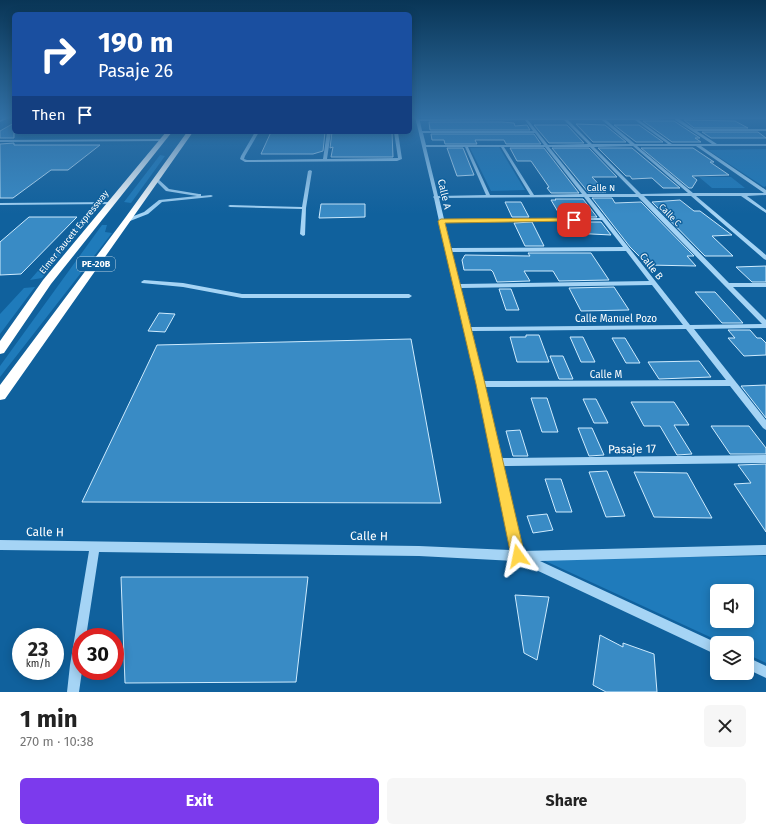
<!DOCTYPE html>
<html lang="en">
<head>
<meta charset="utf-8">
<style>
  body { margin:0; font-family:"Fira Sans",sans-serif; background:#f6f6f6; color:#222; height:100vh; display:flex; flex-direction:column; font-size:15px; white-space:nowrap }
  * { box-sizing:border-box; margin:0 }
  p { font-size:13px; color:#767676 }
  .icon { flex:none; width:22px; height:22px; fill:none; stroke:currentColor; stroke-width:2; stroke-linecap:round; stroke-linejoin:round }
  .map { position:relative; height:692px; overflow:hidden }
  .sheet { display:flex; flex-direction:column; background:#fff; flex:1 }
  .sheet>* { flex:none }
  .top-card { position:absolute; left:12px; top:12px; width:400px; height:122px; border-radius:6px; box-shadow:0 2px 10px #0003; background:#1a4fa0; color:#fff; overflow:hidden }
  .buttons { position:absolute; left:710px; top:584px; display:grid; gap:8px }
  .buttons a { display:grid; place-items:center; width:44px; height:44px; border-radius:6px; background:#fff; box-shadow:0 2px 10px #0003; font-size:20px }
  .speed { position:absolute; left:12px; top:628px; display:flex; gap:8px; font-size:20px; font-weight:700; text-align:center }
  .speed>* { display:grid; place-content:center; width:52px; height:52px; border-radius:50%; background:#fff; box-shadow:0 2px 10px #0003; line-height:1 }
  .speed small { font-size:10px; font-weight:400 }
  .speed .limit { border:6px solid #d22; background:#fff; color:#111 }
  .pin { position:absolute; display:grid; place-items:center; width:34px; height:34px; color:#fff; margin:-17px; border-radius:8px; box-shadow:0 2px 6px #0006 }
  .me { position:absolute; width:44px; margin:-22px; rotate:348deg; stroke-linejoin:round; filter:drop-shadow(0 0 3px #0008) }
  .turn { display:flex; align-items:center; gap:14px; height:84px; padding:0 20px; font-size:18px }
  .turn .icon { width:52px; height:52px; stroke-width:2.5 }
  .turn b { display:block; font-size:28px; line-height:34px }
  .then { display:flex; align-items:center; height:38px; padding:0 20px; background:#0003; gap:8px; font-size:15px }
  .round { display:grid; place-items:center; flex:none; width:42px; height:42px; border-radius:6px; background:#f6f6f6 }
  .overview { display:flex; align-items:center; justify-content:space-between; height:68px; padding:0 20px }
  h1 { font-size:24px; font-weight:700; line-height:30px }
  .cta { display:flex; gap:8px; margin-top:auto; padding:8px 20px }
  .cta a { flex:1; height:46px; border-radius:6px; background:#7c3aed; color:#fff; font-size:16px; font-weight:700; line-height:46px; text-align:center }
  .cta a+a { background:#f6f6f6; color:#222 }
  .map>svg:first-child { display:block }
  .green { fill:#1f7bbb; fill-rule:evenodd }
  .building { fill:#398bc5; stroke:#ceebfe }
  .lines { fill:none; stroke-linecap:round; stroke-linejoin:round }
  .minor { fill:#a5d4f5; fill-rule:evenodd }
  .highway { fill:#fff; fill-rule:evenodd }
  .route { fill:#ffd54a; stroke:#a68a30 }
  .labels { text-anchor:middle; stroke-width:3; stroke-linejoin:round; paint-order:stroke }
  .far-street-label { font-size:9px; fill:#fff; stroke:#10619d }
  .shield { fill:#10619d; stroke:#b7d0e2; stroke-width:1 }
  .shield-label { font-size:9px; font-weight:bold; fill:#fff }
  .street-label { font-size:10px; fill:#fff; stroke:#10619d }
  .near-street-label { font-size:12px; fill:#fff; stroke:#10619d }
</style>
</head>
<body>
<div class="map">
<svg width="766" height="692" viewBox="0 0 766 692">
  <rect width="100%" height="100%" fill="#10619d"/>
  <path class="green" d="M499 147 525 190 491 191 470 148Z
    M766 149V186L764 187 708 150Z
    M160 155 165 156 131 203 124 202Z
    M699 177H731L745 188H712Z
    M92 209 96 211 42 278 30 280Z
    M102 225H107L105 232 112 233 0 377V366Z
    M35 287 0 334V314L24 288Z
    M766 556V663L747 654V643H723L541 559ZM717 591H747V621H717Z"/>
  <path class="building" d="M684 120 735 121 748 128H694Z
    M643 121H674L700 138H695L701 142H672Z
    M429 122H502L514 123 515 126 527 125 530 130H430Z
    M14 123V138H0V131Z
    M576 124 605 125 626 142H593Z
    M534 125H567L584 143H549Z
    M614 125H639L663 142H636Z
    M271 132H325L323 151 313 154H261Z
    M332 132H392L393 157H331L333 147 330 148Z
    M702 132H758L766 138H711Z
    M431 134H534L541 144H506L504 140H475L477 144H445L444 140H432Z
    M14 143V145H100L68 170H51L13 198H0V144Z
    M447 148H463L474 175 457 176Z
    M510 148H544L579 193H551L547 188 549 187 531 161H517Z
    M552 148H589L617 177H592L606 192H588Z
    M598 148H632L680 188H663L652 178 632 179 630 176H626Z
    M641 148H693L714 162H710L729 175 692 176 697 180 692 188H689Z
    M592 198H612L615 203 641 202 694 256H687L696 266 648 265 630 247Z
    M555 199H583L597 217H561L551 200H556Z
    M680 200 694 211H700L732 235 712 236 733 256H705L652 202Z
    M505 202H521L529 217H512Z
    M321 204H365V217L319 218Z
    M29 217H77L21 274 0 275V242Z
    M532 222 544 246H525L514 223Z
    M565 222H601L611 235 572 233Z
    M528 253H591L609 280 559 281 553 271H524L530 281 497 282 493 272 491 270H464L462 260 465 255 530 256Z
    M766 266V282H752L736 267Z
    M614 287 629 310 581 311 569 288Z
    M499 289H511L519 310H506Z
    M695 292H715L743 323H722Z
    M159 313 175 314 165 332 148 331Z
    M728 330H750L757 338H761L766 343V355L744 356 728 338H735Z
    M526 335H539L549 362H517L510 337H526Z
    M570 337H583L595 362H581Z
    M612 338H625L640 363H626Z
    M411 339 441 503 82 502 157 345Z
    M550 356H563L573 379H559Z
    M699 361 711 377 659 379 648 362Z
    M766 385V418L741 386Z
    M531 398H547L558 432H542Z
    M583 399H596L608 423H594Z
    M631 402H674L689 425H674L692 454 677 455 660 426H644Z
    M711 426H749L766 448V454H730Z
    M578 428H592L604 455 589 456Z
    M520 430 528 456H513L506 431Z
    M766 464V532L734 484 751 483 738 465Z
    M607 471 625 516 606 517 589 472Z
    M634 472 687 473 712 518 654 517Z
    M545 479H561L572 512H556Z
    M547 514 553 530 533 533 527 516Z
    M121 577H308L296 682 125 683Z
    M515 595 549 597 537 660 524 653Z
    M600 635 623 647V643L654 654 657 692H606L593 685Z"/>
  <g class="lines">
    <path class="minor" d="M6 117H11L0 122V120Z
      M415 117H419V119L523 118 522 117H526L527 118H562L561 117 566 118 766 117V119H679L694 129H766V131H697L717 144H766V146H701L766 190V195L747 196 766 210V213L741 196H696L766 255V260L764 259 691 196H644L729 283H766V287H733L766 320V328L694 329 766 420V430L763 428 730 386 485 387 501 458 766 455V463L503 466 522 551 766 545V555L540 561 717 643V655L517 561 419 556 99 552 86 637H81L82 671 79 692H67L70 665 89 551 0 550V540L419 546 512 550 477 384 440 222 439 221 434 198 433 197 434 196ZM675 119V120L712 144H672L639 120ZM525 120 533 131H422L420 121ZM528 120H564L588 144 548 145ZM568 120H602L630 144H592ZM606 120H635L668 144H635ZM423 133H535L544 145H426ZM633 146 688 193 641 194 594 147ZM637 146H696L764 193H693ZM426 147H465L486 195 438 196ZM468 147H501L530 195H490ZM504 147H545L582 194 534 195ZM549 147H590L636 194H587ZM584 197 600 218 444 219 439 198ZM589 197H638L762 324 690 325ZM602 220 623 247 451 248 445 222ZM626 251 649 281 460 284 452 252ZM652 285 683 325 471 327 461 288ZM686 329 726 380 484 381 472 331Z
      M255 132H259L245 156 244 159 247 160 323 159 327 132H331L327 159 398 158 394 132H398L402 159 397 161 245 162 240 159 241 156Z
      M164 139 163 141 0 142V140Z
      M310 170 312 171 306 208 305 235 303 236 300 234 302 209 230 207 228 206 230 205 302 207 308 171Z
      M155 178H157L169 189 199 194H201V196L211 195 213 196 211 197 162 202 148 214 130 221H126V219L144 212 159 200 197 196 166 191 155 180Z
      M113 202V203L111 204 0 205V203Z
      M144 280 183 283 242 294H409L412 296 409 298H242L183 287 142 283 141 282Z
      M747 657 766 666V678L747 669Z"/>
    <path class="highway" d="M166 132H172L51 284 4 353 0 354V341L43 280Z
      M187 132H193L5 399 0 400V385L125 218Z"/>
  </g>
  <linearGradient id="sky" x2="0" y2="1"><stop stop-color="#093556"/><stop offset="0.55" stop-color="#3170a5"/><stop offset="1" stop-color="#3170a5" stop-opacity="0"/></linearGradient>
  <rect width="766" height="214" fill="url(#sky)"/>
  <path class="route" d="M574 218H577V221L445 223 485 384 525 556 523 561 518 563 513 561 511 556 476 384 438 221 441 219Z"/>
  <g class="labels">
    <g class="far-street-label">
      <text x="601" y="191">Calle N</text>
      <text transform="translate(670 215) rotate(46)" y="3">Calle C</text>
      <text transform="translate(74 232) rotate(-51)" y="3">Elmer Faucett Expressway</text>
    </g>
    <rect class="shield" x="77" y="257" width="38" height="14" rx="3"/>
    <g class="shield-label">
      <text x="96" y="267">PE-20B</text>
    </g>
    <g class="street-label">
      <text transform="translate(445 194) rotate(77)" y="4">Calle A</text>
      <text transform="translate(652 266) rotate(52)" y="4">Calle B</text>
      <text x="616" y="322">Calle Manuel Pozo</text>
      <text x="606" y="378">Calle M</text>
    </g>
    <g class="near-street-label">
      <text transform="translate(632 449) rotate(-1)" y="4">Pasaje 17</text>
      <text transform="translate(45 532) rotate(1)" y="4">Calle H</text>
      <text transform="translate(369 536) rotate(1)" y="4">Calle H</text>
    </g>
  </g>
</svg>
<div class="buttons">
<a><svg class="icon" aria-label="sound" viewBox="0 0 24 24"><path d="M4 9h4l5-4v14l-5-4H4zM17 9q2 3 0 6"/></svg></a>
<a><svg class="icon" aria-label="layers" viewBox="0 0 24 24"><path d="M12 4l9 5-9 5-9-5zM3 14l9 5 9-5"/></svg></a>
</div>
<div class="speed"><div>23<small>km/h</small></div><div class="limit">30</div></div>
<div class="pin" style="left:574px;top:220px;background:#d93025"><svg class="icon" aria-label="arrive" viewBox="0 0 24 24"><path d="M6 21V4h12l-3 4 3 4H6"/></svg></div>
<svg class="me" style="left:518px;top:556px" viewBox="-20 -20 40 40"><path d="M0-17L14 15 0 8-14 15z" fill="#ffd54a" stroke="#fff" stroke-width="4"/></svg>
<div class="top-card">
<div class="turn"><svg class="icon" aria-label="right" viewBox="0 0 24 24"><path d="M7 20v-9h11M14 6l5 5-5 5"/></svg><div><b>190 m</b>Pasaje 26</div></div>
<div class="then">Then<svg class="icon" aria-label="arrive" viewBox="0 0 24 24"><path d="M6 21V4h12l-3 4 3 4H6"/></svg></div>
</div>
</div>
<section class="sheet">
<div class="overview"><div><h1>1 min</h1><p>270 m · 10:38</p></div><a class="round"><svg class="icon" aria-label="close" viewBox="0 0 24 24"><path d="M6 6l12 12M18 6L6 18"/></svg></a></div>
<div class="cta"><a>Exit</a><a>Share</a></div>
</section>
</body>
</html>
